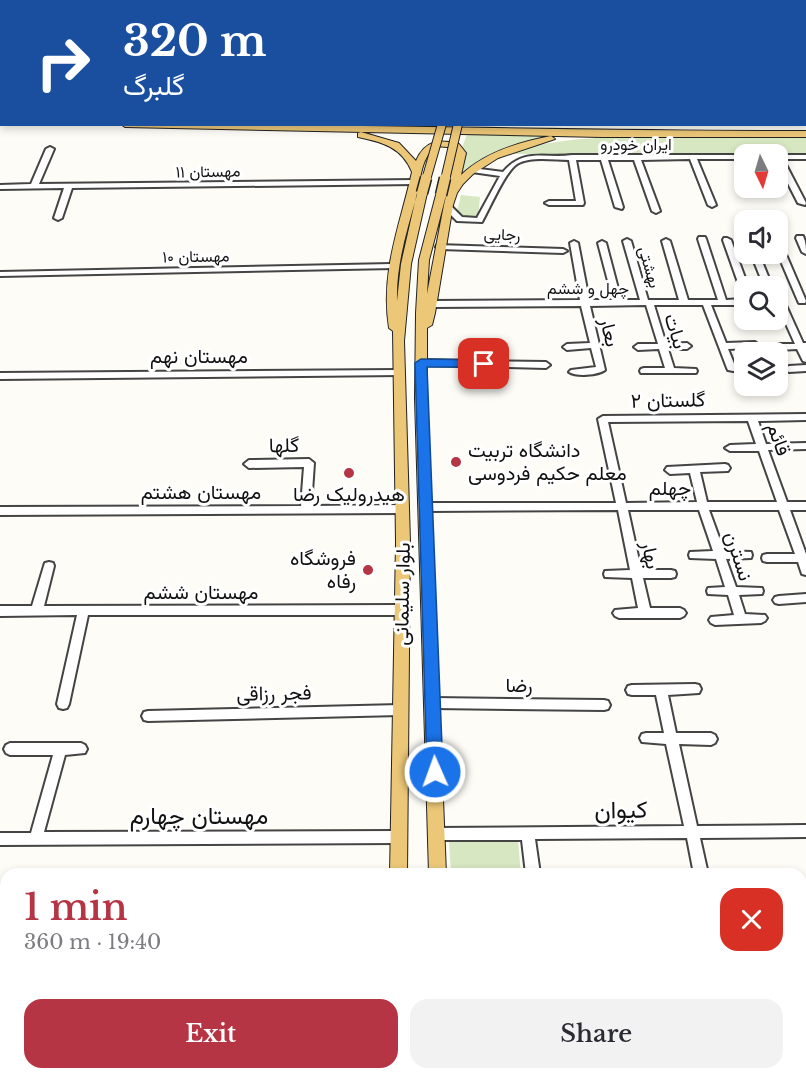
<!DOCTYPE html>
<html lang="en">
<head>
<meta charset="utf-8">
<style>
  body { margin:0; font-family:"Libre Baskerville",Vazirmatn,serif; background:#f2f2f3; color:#2b2b33; height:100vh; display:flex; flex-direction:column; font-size:22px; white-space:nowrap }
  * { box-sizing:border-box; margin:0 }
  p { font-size:20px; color:#7c7c81 }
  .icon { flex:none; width:33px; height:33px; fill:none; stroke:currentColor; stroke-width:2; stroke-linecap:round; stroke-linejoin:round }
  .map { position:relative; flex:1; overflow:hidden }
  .sheet { position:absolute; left:0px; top:868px; width:807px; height:212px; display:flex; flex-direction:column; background:#fff; border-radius:18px 18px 0 0; box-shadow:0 3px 9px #0003 }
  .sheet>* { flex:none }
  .hud { position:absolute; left:0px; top:0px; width:807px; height:126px; box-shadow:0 3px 9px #0003; background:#1a4fa0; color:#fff; overflow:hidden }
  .needle { width:39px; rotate:175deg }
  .controls { position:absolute; left:734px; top:144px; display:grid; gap:12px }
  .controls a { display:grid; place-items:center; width:54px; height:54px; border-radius:12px; background:#fff; box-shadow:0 3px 9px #0003; font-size:30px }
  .pin { position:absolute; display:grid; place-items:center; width:51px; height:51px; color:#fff; margin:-26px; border-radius:12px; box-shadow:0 3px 9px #0006 }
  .me { position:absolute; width:66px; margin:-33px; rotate:358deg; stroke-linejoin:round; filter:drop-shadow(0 0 4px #0008) }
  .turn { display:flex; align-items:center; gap:21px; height:126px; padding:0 24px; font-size:27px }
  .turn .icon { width:78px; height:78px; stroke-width:2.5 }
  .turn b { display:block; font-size:42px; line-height:51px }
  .round { display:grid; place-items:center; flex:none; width:63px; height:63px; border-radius:18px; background:#f2f2f3 }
  .summary { display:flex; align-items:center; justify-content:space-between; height:102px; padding:0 24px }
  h1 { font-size:36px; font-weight:600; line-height:45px; color:#b53545 }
  .primary-button { display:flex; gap:12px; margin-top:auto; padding:12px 24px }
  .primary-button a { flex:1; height:69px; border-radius:18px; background:#b53545; color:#fff; font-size:24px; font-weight:600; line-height:69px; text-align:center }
  .primary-button a+a { background:#f2f2f3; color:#2b2b33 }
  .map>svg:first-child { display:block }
  .green { fill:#d7e7c1 }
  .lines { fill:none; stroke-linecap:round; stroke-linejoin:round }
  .minor-casing { stroke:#444; stroke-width:4 }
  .major-casing { stroke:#222; stroke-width:2 }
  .minor { fill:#fff; fill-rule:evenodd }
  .major { fill:#ecc778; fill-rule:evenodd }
  .major-bridge-far1-casing { stroke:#222; stroke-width:10; stroke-linecap:butt }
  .major-bridge-casing { stroke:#222; stroke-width:13; stroke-linecap:butt }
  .major-bridge-far1 { stroke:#ecc778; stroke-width:8 }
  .major-bridge { stroke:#ecc778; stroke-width:10 }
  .route { fill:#1a73e8; stroke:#114b97; stroke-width:1.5 }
  .poi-dot { fill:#b53545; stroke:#fff; stroke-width:2 }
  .labels { text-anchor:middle; stroke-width:6; stroke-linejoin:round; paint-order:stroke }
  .far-street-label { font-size:16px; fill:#111; stroke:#fff }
  .street-label { font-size:20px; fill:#111; stroke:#fff }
  .poi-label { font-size:20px; fill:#111; stroke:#fff; text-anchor:start }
  .near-street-label { font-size:24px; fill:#111; stroke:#fff }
</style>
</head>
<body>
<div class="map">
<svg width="806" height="1079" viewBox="0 0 806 1079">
  <rect width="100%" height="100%" fill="#fefcf6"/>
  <path class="green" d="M467 134 549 136C515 143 485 151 459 175L462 148Z
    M719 137 806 138V154H505C574 131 648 138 719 137Z
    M461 195 480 197 478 217 456 216Z
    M449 841H518L521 874H451Z"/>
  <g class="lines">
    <defs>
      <path id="minor" d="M105 0H111L103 2Z
        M578 0 617 2H580Z
        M679 0H685V2H679Z
        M0 9H2V13H0Z
        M0 37 2 38V42L0 41Z
        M2 67V72H0V68Z
        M50 147 54 149 39 184 416 180 420 182 416 184 72 188 62 218 58 220 54 218 64 188 0 189V185L31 184 46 149Z
        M572 155H744V159H697L716 205 712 207 708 205 690 159 641 160 660 211 656 213 652 211 634 160H608L623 207 622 209 615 207 601 160H576L584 203 583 205H549L545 203 549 201H576L569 160C554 160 530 156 517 164 505 172 490 208 482 222L457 221 444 208 451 206 462 217 477 218 500 176 472 172V168L503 172C524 147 545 159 572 155Z
        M777 155H806V159H783L806 203 805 205 798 203 777 162Z
        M797 236H803C806 242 806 248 806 254L802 252 796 238Z
        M699 237H705L706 239 726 300 744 299V305H711L726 343 755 342 759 345 755 348 728 349 735 366 744 367V373L728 370 727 368 703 305H654L666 344 687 343 691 346 687 349H668L674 368 696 369 697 371 696 373H641L640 371 641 369 644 368H665L659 349 638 350 634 347 638 344H658L646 305 590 306 605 370C598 375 577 377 569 372L571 370 596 367 591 348 567 350 563 347 567 344 590 343 581 306 432 307 428 304 432 301 580 300 570 243 574 241 578 243 589 300H613L598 243 602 241 606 243 621 300H640L623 241 627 239 631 241 648 300H679L662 241 666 239 670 241 688 300H718L698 239Z
        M724 238H727L731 240 748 286H744V290L740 288 723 240Z
        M777 241 781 243 806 301 805 303H799L798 301 777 252Z
        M437 245 563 249 567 251 563 253 440 249 436 247Z
        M751 254H759L772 286H764Z
        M392 264 396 266 395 268 0 276V272Z
        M780 298 784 301 803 343H806V362L803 361 797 349 778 350 774 347 778 344H795L777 304V299Z
        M421 360 546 362 550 365 546 368 418 365 417 363Z
        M806 365V371L789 372 785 369 789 366Z
        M398 370 403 373 401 375 0 379V373Z
        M806 414V420L758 421 766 444 806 443V449L768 450 787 502H806V510H790L806 554V575L802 574 798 562H767L763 561 762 558 763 555 767 554H795L779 510H709L724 551 751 552 752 555 751 558 726 559 736 587 762 588 763 591 762 594 739 595 745 614 765 615 767 618 765 621 761 623 715 625 711 623 709 620 711 617 734 615 728 595 708 594 707 591 708 588 725 587 716 559 690 558 689 555 690 552 713 551 699 510H628L641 570H671L675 571 676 574 675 577 671 578H643L650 608H680L684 610 686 613 684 616 680 618H619L615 616 613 613 615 610 638 608 632 578 605 577 604 574 605 571 630 570 618 510 427 511 422 507 427 503H616L598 419 603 416ZM748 421 756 444 730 445 725 448 730 451H759L777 502H707L700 472 728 471 730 468 728 465 725 464 667 467 665 470 670 474 690 473 697 502 626 503 608 422Z
        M309 459 314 463 311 506 402 505 407 509 402 513 0 515V507L301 506 304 467 249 468 244 464 249 460Z
        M49 562 53 563 54 566 44 606 402 605 406 607 408 610 406 613 402 615H88L69 704 67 708 63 709 59 708 57 704 77 615 0 616V606H32L44 566 45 563Z
        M806 594V602L779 604 775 603 773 600 775 597 779 596Z
        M695 684 699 685 701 689 699 693 668 695 676 733H711L715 735 717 739 715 743 711 745 679 744 697 826 806 825V837L700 838 708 874H694L687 838 535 839 540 874H526L522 840H437L432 838 430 834 432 830 437 828 684 826 666 744 642 742 640 738 642 734 646 733H664L656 695H632L628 694 626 690 628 686 632 685Z
        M433 698 604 700 608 701 610 705 608 709 604 710 433 708 429 707 427 703 429 699Z
        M400 705 404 706 406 710 404 714 400 715 148 721 144 720 142 716 144 712 148 711Z
        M10 743H81L85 745 87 749 85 753 65 755 44 832 398 831 403 833 405 837 403 841 398 843 0 845V833H31L53 755H10L6 753 4 749 6 745Z
        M0 1063H6V1074H12L11 1076 0 1079Z"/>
      <path id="major" d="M467 0H475L467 2Z
        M490 0H498V2H490Z
        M0 108H2V114H0Z
        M0 119H2V124L0 125Z
        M121 124C349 124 578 131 806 131V137H602L125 127Z
        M361 132 399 143 416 161C425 140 439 139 459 144L466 153 461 175C485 152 519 142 551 136L555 139 498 158 473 174 463 184 457 193 453 205 435 313 432 325 427 328V398L446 874H429L415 398 416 313 419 260 436 195 444 193 446 195 429 260 427 294 444 205 456 153 453 148C445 147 437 144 431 151 421 162 420 181 417 195 407 230 396 264 397 301L401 264 417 193 425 191 427 193 411 264 404 341 410 542 407 874H390L396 542 393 331 389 328C380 271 400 226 412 172 402 147 382 142 358 137V133Z
        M388 1074H408V1079H388Z
        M436 1074H456V1079H436Z"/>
    </defs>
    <use href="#minor" class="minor-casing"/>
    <use href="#major" class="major-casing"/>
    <use href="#minor" class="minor"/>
    <use href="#major" class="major"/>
    <defs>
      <path id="major-bridge-far1" d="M426 180 442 124
        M445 180 458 124"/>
      <path id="major-bridge" d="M422 193 426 178
        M441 195 445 178"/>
    </defs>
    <use href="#major-bridge-far1" class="major-bridge-far1-casing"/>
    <use href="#major-bridge" class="major-bridge-casing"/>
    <use href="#major-bridge-far1" class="major-bridge-far1"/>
    <use href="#major-bridge" class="major-bridge"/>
  </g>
  <path class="route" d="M421 359 484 360 490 364 484 367H427L443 772 441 777 435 779 430 777 427 772 415 363Z"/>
  <g class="poi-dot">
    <circle cx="456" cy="462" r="6"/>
    <circle cx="349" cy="473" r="6"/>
    <circle cx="368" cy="570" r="6"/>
  </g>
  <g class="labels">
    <g class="far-street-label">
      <text x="636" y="150">ایران خودرو</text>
      <text transform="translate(208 171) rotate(-1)" y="6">مهستان ۱۱</text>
      <text transform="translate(502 234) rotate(2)" y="6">رجایی</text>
      <text transform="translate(196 256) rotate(-1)" y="6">مهستان ۱۰</text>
      <text transform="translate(650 267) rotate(74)" y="6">بهشتی</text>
      <text x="588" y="294">چهل و ششم</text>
    </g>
    <g class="street-label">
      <text transform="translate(676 331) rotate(73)" y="7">بیات</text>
      <text transform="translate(610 332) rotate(76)" y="7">بعار</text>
      <text x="199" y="363">مهستان نهم</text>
      <text transform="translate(668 400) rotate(-1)" y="7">گلستان ۲</text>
      <text transform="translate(779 439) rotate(70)" y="7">قائم</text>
      <text transform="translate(284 445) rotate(-1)" y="7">گلها</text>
      <text x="670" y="495">چهلم</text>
      <text x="201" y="499">مهستان هشتم</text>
      <text transform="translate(651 555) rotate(78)" y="7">بهار</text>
      <text transform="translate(739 556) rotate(72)" y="7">نسترن</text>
      <text x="201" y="599">مهستان ششم</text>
      <text transform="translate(402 594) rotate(-89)" y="7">بلوار سلیمانی</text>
      <text x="519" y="692">رضا</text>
      <text transform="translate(274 693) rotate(-1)" y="7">فجر رزاقی</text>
    </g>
    <g class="poi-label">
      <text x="468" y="457">دانشگاه تربیت<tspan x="468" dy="23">معلم حکیم فردوسی</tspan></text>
      <text x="349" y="501" text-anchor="middle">هیدرولیک رضا</text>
      <text x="356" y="565" text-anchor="end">فروشگاه<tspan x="356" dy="23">رفاه</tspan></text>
    </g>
    <g class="near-street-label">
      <text transform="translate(621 810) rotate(-1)" y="8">کیوان</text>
      <text x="199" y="824">مهستان چهارم</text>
    </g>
  </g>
</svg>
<div class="controls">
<a><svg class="needle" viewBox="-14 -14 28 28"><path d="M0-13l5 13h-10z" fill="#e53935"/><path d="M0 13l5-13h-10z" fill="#7c7c81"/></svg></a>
<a><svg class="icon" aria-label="sound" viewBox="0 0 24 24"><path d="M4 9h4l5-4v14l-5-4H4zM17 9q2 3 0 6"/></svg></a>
<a><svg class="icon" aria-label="search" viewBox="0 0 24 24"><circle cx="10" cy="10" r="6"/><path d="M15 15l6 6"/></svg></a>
<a><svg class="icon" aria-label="layers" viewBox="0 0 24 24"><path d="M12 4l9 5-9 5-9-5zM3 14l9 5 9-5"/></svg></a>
</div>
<div class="pin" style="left:484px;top:364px;background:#d93025"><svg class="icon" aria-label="arrive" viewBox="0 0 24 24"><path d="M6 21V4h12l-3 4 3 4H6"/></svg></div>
<svg class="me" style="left:435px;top:772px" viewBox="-20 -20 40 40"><circle r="17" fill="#1a73e8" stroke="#fff" stroke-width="3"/><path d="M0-11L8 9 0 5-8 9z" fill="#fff"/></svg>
<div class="hud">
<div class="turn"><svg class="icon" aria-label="right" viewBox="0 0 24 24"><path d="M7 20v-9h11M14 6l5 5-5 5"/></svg><div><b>320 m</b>گلبرگ</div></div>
</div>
<section class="sheet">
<div class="summary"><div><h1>1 min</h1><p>360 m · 19:40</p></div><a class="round" style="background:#d93025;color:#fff"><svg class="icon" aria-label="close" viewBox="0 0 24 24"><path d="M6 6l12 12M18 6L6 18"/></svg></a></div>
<div class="primary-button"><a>Exit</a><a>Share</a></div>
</section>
</div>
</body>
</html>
